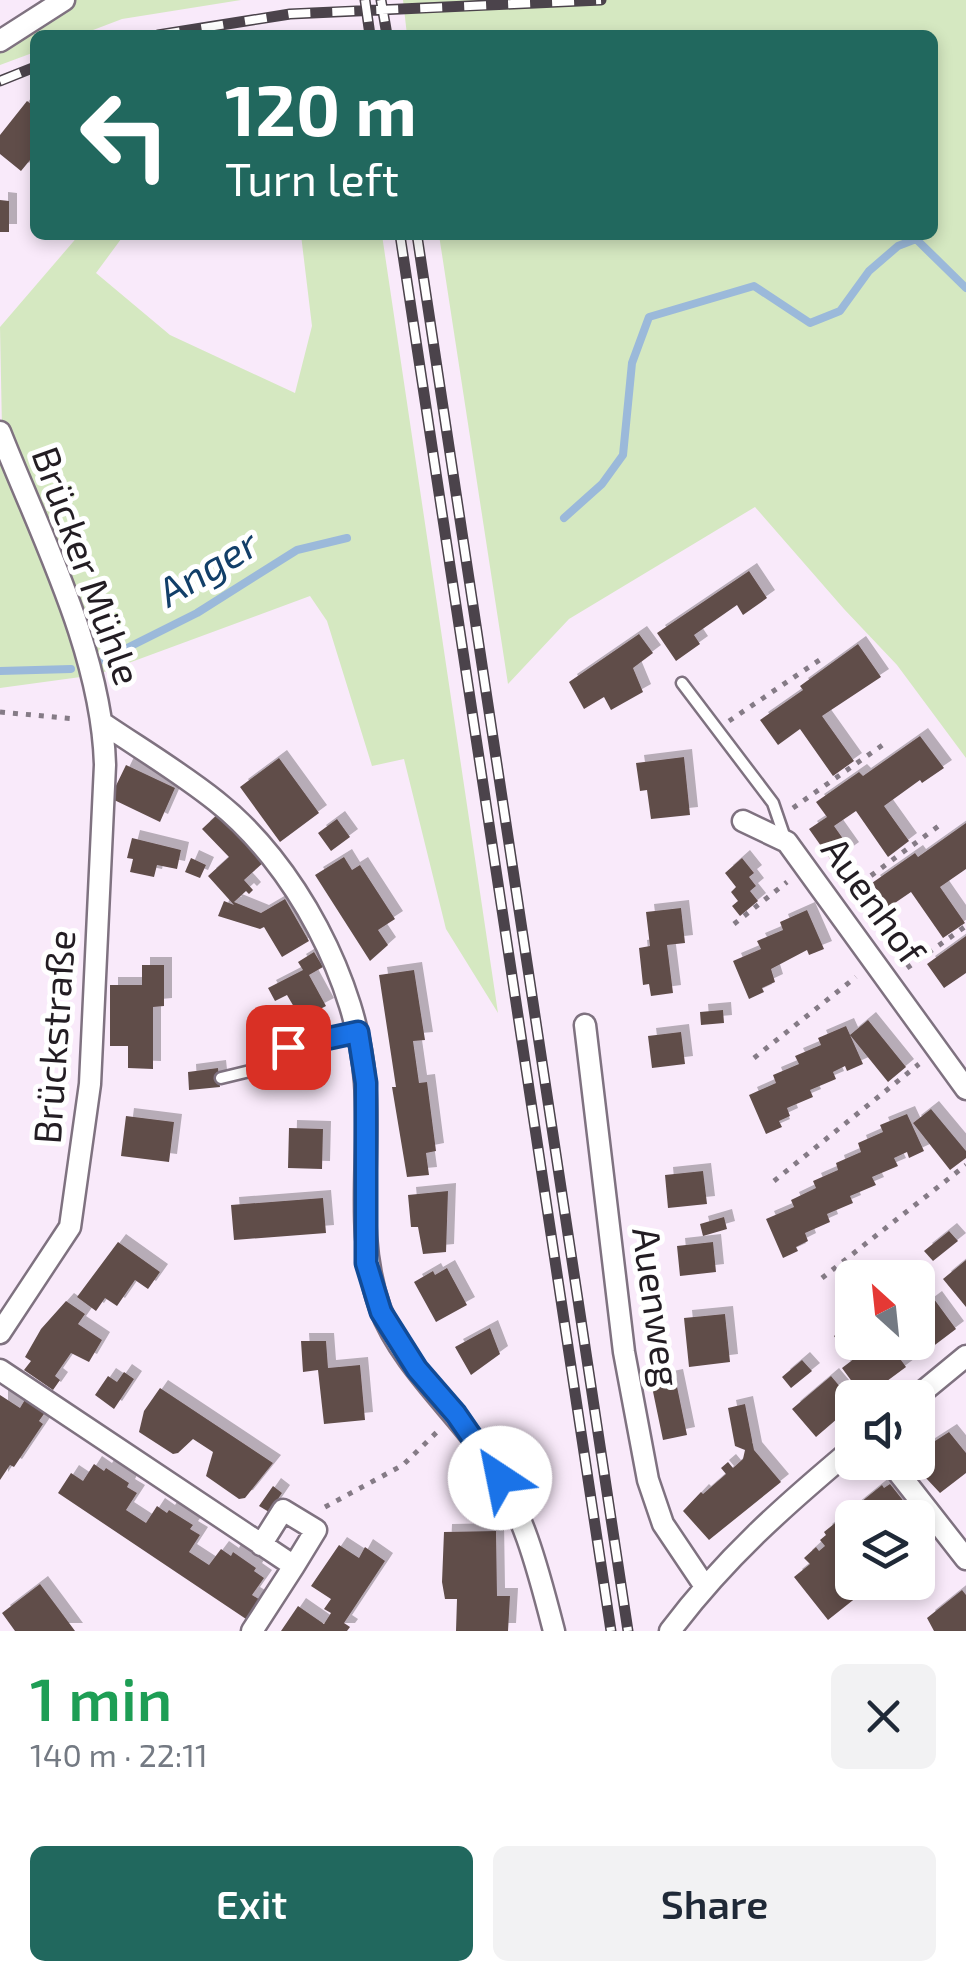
<!DOCTYPE html>
<html lang="en">
<head>
<meta charset="utf-8">
<style>
  body { margin:0; font-family:"Exo 2",sans-serif; background:#f2f2f3; color:#1f2937; height:100vh; display:flex; flex-direction:column; font-size:38px; white-space:nowrap }
  * { box-sizing:border-box; margin:0 }
  p { font-size:32px; color:#747a83 }
  .icon { flex:none; width:55px; height:55px; fill:none; stroke:currentColor; stroke-width:2; stroke-linecap:round; stroke-linejoin:round }
  .map { position:relative; height:1631px; overflow:hidden }
  .sheet { display:flex; flex-direction:column; background:#fff; flex:1 }
  .sheet>* { flex:none }
  .top-card { position:absolute; left:30px; top:30px; width:908px; height:210px; border-radius:15px; box-shadow:0 5px 15px #0003; background:#21685e; color:#fff; overflow:hidden }
  .needle { width:65px; rotate:333deg }
  .controls { position:absolute; left:835px; top:1260px; display:grid; gap:20px }
  .controls a { display:grid; place-items:center; width:100px; height:100px; border-radius:15px; background:#fff; box-shadow:0 5px 15px #0003; font-size:50px }
  .pin { position:absolute; display:grid; place-items:center; width:85px; height:85px; color:#fff; margin:-42px; border-radius:20px; box-shadow:0 5px 15px #0006 }
  .me { position:absolute; width:110px; margin:-55px; rotate:326deg; stroke-linejoin:round; filter:drop-shadow(0 0 8px #0008) }
  .turn { display:flex; align-items:center; gap:35px; height:210px; padding:0 30px; font-size:45px }
  .turn .icon { width:130px; height:130px; stroke-width:2.5 }
  .turn b { display:block; font-size:70px; line-height:85px }
  .round { display:grid; place-items:center; flex:none; width:105px; height:105px; border-radius:15px; background:#f2f2f3 }
  .headline { display:flex; align-items:center; justify-content:space-between; height:170px; padding:0 30px }
  h1 { font-size:60px; font-weight:600; line-height:75px; color:#1e9e55 }
  .cta { display:flex; gap:20px; margin-top:auto; padding:20px 30px }
  .cta a { flex:1; height:115px; border-radius:15px; background:#21685e; color:#fff; font-size:40px; font-weight:600; line-height:115px; text-align:center }
  .cta a+a { background:#f2f2f3; color:#1f2937 }
  .map>svg:first-child { display:block }
  .green { fill:#d5e8c1 }
  .lines { fill:none; stroke-linecap:round; stroke-linejoin:round }
  .stream { stroke:#9bb9da; stroke-width:8 }
  .building { fill:#604d4a; filter:url(#shadow) }
  .service-casing { stroke:#7f7280; stroke-width:15 }
  .minor-casing { stroke:#7f7280; stroke-width:25 }
  .path { stroke:#857b86; stroke-width:5; stroke-dasharray:5 8; stroke-linecap:butt }
  .service { stroke:#fff; stroke-width:10 }
  .minor { stroke:#fff; stroke-width:20 }
  .rail-casing { stroke:#4b434b; stroke-width:11 }
  .rail { stroke:#fff; stroke-width:8; stroke-dasharray:22; stroke-linecap:butt }
  .route-casing { stroke:#114b97; stroke-width:25 }
  .route { stroke:#1a73e8; stroke-width:18 }
  .labels { text-anchor:middle; stroke-width:10; stroke-linejoin:round; paint-order:stroke }
  .street-label { font-size:38px; fill:#231d23; stroke:#fff }
  .water-label { font-size:40px; font-style:italic; fill:#123f69; stroke:#fff }
</style>
</head>
<body>
<div class="map">
<svg width="966" height="1631" viewBox="0 0 966 1631">
  <defs>
    <filter id="shadow"><feDropShadow dx="8" dy="-8" stdDeviation="0" flood-color="#0004"/></filter>
  </defs>
  <rect width="100%" height="100%" fill="#f9eafa"/>
  <path class="green" d="M74 0H241L122 19 80 35H35V52L0 65V48Z
    M403 0H966V758L897 665 844 609 755 507 569 619 508 684 439 235H932V35H407Z
    M79 235H124L96 273 170 335 295 393 312 326 301 235H382L498 1013 446 929 404 759 372 766 327 621 310 596 96 675 2 429 0 327Z
    M0 454 64 602 88 676 0 688Z"/>
  <g class="lines">
    <path class="stream" d="M564 518 602 484 623 455 632 363 649 317 754 286 810 323 840 311 869 271 898 246 916 239 966 288
      M103 660 197 613 297 550 347 538
      M0 671 71 669"/>
  </g>
  <path class="building" d="M27 101 35 107V154L21 171 0 154V135Z
    M0 200 9 201V232H0Z
    M749 571 767 598 743 615 737 605 694 635 700 644 676 661 657 633Z
    M639 634 653 653 633 668 643 692 611 710 604 697 584 709 569 682Z
    M858 644 881 677 822 716 854 761 833 776 800 729 778 745 760 720 803 690 800 686Z
    M920 736 944 768 922 783 920 780 884 806 909 841 888 857 856 811 834 826 851 850 833 863 809 829 827 817 816 802 859 772 863 776Z
    M684 757 690 815 651 819 647 790 640 791 636 763Z
    M279 758 319 813 280 842 240 787Z
    M126 765 175 788 160 822 110 798Z
    M219 813 264 862 244 880 253 890 249 894 246 891 234 902 261 913 285 899 309 941 282 957 264 927 260 929 218 916 224 901 234 905 208 876 229 857 202 829Z
    M337 819 350 837 331 851 318 833Z
    M966 823V869L940 887 965 923 943 938 911 892 889 907 872 883 915 853 918 857Z
    M132 838 181 850 177 869 157 865 154 877 130 872 133 859 127 858Z
    M344 857 352 870 360 865 395 919 378 930 388 945 370 961 315 875Z
    M191 858 206 865 200 878 185 872Z
    M742 858 754 873 749 877 756 886 750 891 758 901 740 916 732 906 738 901 731 892 736 887 725 873Z
    M681 908 685 943 667 945 673 993 651 996 649 984 643 985 639 948 650 946 646 912Z
    M807 910 824 949 809 955 807 950 771 969 775 982 762 988 764 992 749 999 733 961 761 949 757 941 783 930 780 922Z
    M966 936V973L944 988 927 964Z
    M314 952 323 967 309 975 326 1006 301 1019 287 995 275 1001 268 988 303 970 298 962Z
    M142 965H164V1006L153 1007V1069L128 1068V1046H110V985H142Z
    M414 970 425 1040 413 1041 419 1083 427 1082 436 1151 426 1153 429 1175 407 1177 392 1087H396L379 975Z
    M723 1010 724 1023 701 1025 700 1012Z
    M868 1020 906 1067 888 1082 850 1035Z
    M846 1026 863 1064 847 1071 845 1066 833 1072 836 1079 810 1090 813 1097 787 1108 790 1116 779 1121 782 1127 766 1134 749 1095 776 1083 773 1075 799 1064 795 1056 821 1045 818 1038Z
    M681 1032 685 1064 652 1068 648 1036Z
    M218 1068 220 1087 189 1090 188 1072Z
    M931 1109 966 1151V1158L950 1170 913 1123Z
    M907 1114 924 1151 909 1158 907 1152 894 1158 898 1166 872 1177 876 1185 850 1196 853 1203 827 1214 830 1222 805 1233 808 1241 796 1247 798 1251 783 1258 766 1219 794 1207 791 1200 816 1188 813 1181 838 1170 836 1163 861 1152 858 1143 883 1132 880 1125Z
    M126 1116 174 1122 169 1162 121 1156Z
    M289 1128 323 1129 322 1169 288 1168Z
    M703 1171 707 1204 668 1208 665 1175Z
    M448 1191 446 1252 423 1254 418 1227H411L408 1195Z
    M323 1198 326 1233 234 1240 231 1205Z
    M724 1217 727 1229 703 1236 700 1224Z
    M949 1231 958 1241 933 1261 924 1251Z
    M118 1242 160 1272 148 1289 135 1280 117 1306 105 1298 96 1311 77 1297Z
    M713 1242 716 1272 680 1276 677 1246Z
    M966 1260V1307L943 1279Z
    M447 1268 467 1305 436 1322 414 1282 433 1271 435 1275Z
    M934 1299 956 1329 915 1360 902 1342H918V1311Z
    M66 1301 85 1314 78 1324 102 1340 89 1362 71 1353 55 1376 60 1380 53 1390 24 1370 31 1361 25 1357 41 1329Z
    M725 1314 730 1362 689 1367 684 1318Z
    M852 1322V1340L842 1347 834 1336Z
    M490 1328 500 1354 471 1375 455 1347Z
    M301 1341H326L328 1368 360 1365 365 1420 324 1424 318 1370 303 1372Z
    M876 1342H888L906 1367 864 1398 842 1368Z
    M802 1360 812 1371 791 1388 782 1377Z
    M124 1372 134 1379 114 1409 95 1395 108 1376 117 1382Z
    M831 1376 852 1401V1406L816 1437 792 1409Z
    M675 1377 687 1435 663 1440 651 1382Z
    M160 1388 273 1463 245 1498 239 1499 206 1476 213 1452 193 1439 178 1453 173 1454 139 1432 144 1411Z
    M0 1395 20 1408 26 1398 46 1411 39 1421 43 1424 14 1467 10 1465 0 1480Z
    M745 1404 754 1450 781 1482 709 1540 683 1511 701 1492 703 1494 726 1474 721 1468 728 1462 733 1468 743 1459 745 1450 735 1446 728 1408Z
    M949 1432 966 1453V1473L940 1493 911 1462H918L924 1448Z
    M94 1464 104 1471 106 1468 129 1483 127 1487 137 1493 126 1510 146 1523 157 1506 167 1513 169 1510 193 1525 190 1529 200 1535 189 1552 209 1565 221 1549 231 1556 233 1552 256 1568 254 1571 264 1578 252 1595 262 1601 249 1621 58 1493 71 1473 83 1481Z
    M890 1484 917 1518H852V1582H863L857 1587 862 1593 828 1620 794 1577 810 1564 804 1558 816 1547 819 1551 825 1546 820 1540 826 1535 824 1532 882 1485 884 1488Z
    M273 1486 282 1493 269 1512 259 1506Z
    M496 1531 497 1596H510L508 1631H456L457 1599H445L442 1582 444 1532Z
    M339 1545 359 1558 365 1547 385 1561 344 1623 350 1627 347 1631H281L298 1606 324 1624 331 1613 324 1609 331 1599 311 1586Z
    M40 1584 58 1608 75 1631H15L2 1613Z
    M962 1590 966 1595V1631H934L927 1618Z"/>
  <g class="lines">
    <defs>
      <path id="service" d="M682 683 773 803 786 841
        M221 1078 254 1070 288 1047 357 1032"/>
      <path id="minor" d="M0 41 64 0
        M0 432C41 536 102 653 105 765L90 1084 70 1227 0 1333
        M104 724C141 749 181 773 216 801 295 863 358 983 365 1082 371 1158 354 1236 380 1308 400 1362 453 1409 486 1456 523 1509 538 1569 554 1631
        M743 821 787 842 966 1089
        M585 1025 624 1352 648 1480 663 1524 704 1585
        M0 1370 294 1566 252 1631
        M915 1398 966 1356
        M890 1462 966 1559
        M261 1545 283 1510 316 1530 294 1566
        M670 1631C724 1559 784 1506 852 1449"/>
    </defs>
    <use href="#service" class="service-casing"/>
    <use href="#minor" class="minor-casing"/>
    <path class="path" d="M0 712 76 719
      M729 721 821 659
      M793 808 884 744
      M850 891 940 825
      M734 924 787 882
      M907 968 966 926
      M754 1058 856 977
      M774 1181 919 1064
      M822 1278 966 1165
      M325 1507 403 1465 439 1430"/>
    <use href="#service" class="service"/>
    <use href="#minor" class="minor"/>
    <defs>
      <path id="rail" d="M365 0 370 35
        M381 0 387 35
        M158 35 290 14 601 0
        M0 81 35 67
        M400 235 611 1631
        M417 235 628 1631"/>
    </defs>
    <use href="#rail" class="rail-casing"/>
    <use href="#rail" class="rail"/>
  </g>
  <g class="lines">
    <defs>
      <path id="route" d="M288 1047 358 1032 366 1083V1263L381 1312 417 1369 456 1414 500 1478"/>
    </defs>
    <use href="#route" class="route-casing"/>
    <use href="#route" class="route"/>
  </g>
  <g class="labels">
    <g class="street-label">
      <text transform="translate(86 566) rotate(70)" y="13">Brücker Mühle</text>
      <text transform="translate(873 901) rotate(54)" y="13">Auenhof</text>
      <text transform="translate(55 1037) rotate(-86)" y="13">Brückstraße</text>
      <text transform="translate(656 1307) rotate(82)" y="13">Auenweg</text>
    </g>
    <g class="water-label">
      <text transform="translate(208 568) rotate(-31)" y="14">Anger</text>
    </g>
  </g>
</svg>
<div class="controls">
<a><svg class="needle" viewBox="-14 -14 28 28"><path d="M0-13l5 13h-10z" fill="#e53935"/><path d="M0 13l5-13h-10z" fill="#747a83"/></svg></a>
<a><svg class="icon" aria-label="sound" viewBox="0 0 24 24"><path d="M4 9h4l5-4v14l-5-4H4zM17 9q2 3 0 6"/></svg></a>
<a><svg class="icon" aria-label="layers" viewBox="0 0 24 24"><path d="M12 4l9 5-9 5-9-5zM3 14l9 5 9-5"/></svg></a>
</div>
<div class="pin" style="left:288px;top:1047px;background:#d93025"><svg class="icon" aria-label="arrive" viewBox="0 0 24 24"><path d="M6 21V4h12l-3 4 3 4H6"/></svg></div>
<svg class="me" style="left:500px;top:1478px" viewBox="-20 -20 40 40"><circle r="19" fill="#fff"/><path d="M0-13L10 11 0 6-10 11z" fill="#1a73e8"/></svg>
<div class="top-card">
<div class="turn"><svg class="icon" aria-label="left" viewBox="0 0 24 24"><path d="M17 20v-9H6M10 6l-5 5 5 5"/></svg><div><b>120 m</b>Turn left</div></div>
</div>
</div>
<section class="sheet">
<div class="headline"><div><h1>1 min</h1><p>140 m · 22:11</p></div><a class="round"><svg class="icon" aria-label="close" viewBox="0 0 24 24"><path d="M6 6l12 12M18 6L6 18"/></svg></a></div>
<div class="cta"><a>Exit</a><a>Share</a></div>
</section>
</body>
</html>
